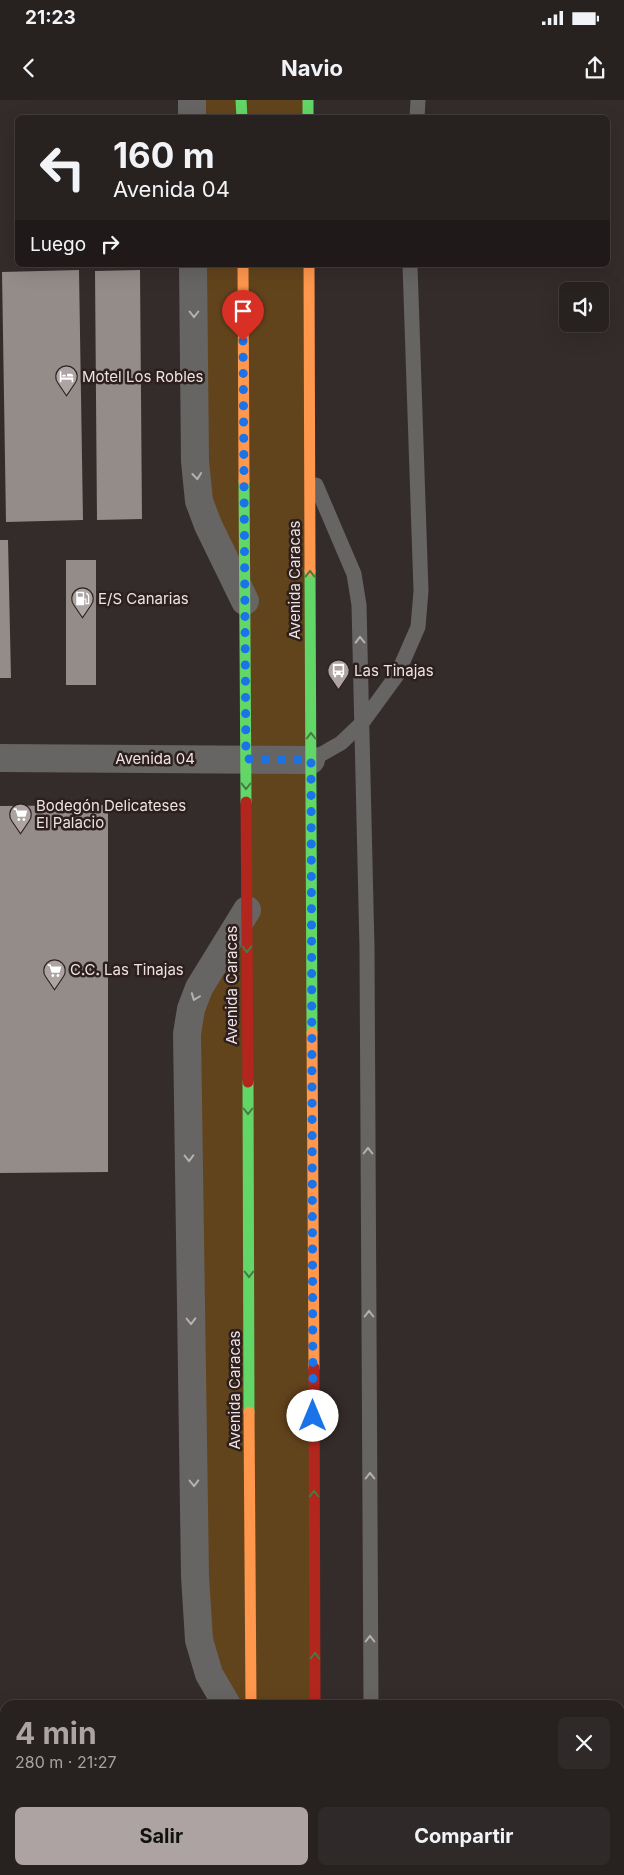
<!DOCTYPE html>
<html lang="es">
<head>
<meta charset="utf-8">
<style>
  body { margin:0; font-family:Inter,sans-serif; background:#2f2929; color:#f1f3f6; height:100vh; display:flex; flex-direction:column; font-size:19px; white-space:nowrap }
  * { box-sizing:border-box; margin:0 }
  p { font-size:16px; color:#a4a3a5 }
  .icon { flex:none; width:28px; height:28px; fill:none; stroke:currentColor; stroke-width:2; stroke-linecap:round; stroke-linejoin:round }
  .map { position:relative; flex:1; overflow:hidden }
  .sheet { position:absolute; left:0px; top:1600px; width:625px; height:175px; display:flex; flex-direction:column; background:#272120; border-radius:15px 15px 0 0; box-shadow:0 5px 20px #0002,0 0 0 1px #433e3e }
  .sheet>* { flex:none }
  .top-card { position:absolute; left:15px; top:15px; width:595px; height:152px; border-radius:8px; box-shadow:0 5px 20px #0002,0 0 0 1px #433e3e; background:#272120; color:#f1f3f6; overflow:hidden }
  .controls { position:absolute; left:559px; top:182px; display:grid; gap:10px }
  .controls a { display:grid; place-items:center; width:50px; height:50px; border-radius:8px; background:#272120; box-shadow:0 5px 20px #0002,0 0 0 1px #433e3e; font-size:25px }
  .pin { position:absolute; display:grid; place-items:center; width:42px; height:42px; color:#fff; margin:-51px -21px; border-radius:50% 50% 50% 0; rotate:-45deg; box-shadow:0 0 5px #0007 }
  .pin .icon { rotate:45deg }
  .me { position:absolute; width:55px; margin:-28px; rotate:0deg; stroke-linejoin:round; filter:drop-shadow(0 0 4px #0008) }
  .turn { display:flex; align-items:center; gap:18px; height:105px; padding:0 15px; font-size:22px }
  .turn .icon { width:65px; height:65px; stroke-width:2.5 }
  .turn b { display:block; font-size:35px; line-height:42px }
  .then { display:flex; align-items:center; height:48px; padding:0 15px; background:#0003; gap:10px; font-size:19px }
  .round { display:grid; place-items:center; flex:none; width:52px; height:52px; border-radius:8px; background:#2f2929 }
  .summary { display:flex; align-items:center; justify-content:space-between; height:85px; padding:0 15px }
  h1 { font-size:30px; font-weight:700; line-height:38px; color:#aca3a2 }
  .primary-button { display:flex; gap:10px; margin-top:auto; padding:10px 15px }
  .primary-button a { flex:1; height:58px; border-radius:8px; background:#aca3a2; color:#111; font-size:20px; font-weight:700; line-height:58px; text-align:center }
  .primary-button a+a { background:#2f2929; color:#f1f3f6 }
  .status { display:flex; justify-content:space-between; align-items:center; height:35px; padding:0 25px; background:#272120; direction:ltr }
  .status svg { height:14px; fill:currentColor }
  header { display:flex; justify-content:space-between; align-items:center; height:65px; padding:0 15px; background:#272120; font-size:22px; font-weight:700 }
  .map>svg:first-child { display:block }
  .green { fill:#62441c }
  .building { fill:#938c89 }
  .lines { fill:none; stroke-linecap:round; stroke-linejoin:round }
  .lane { stroke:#676464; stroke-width:15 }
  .street { stroke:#676464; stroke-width:28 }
  .fast { stroke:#63d668; stroke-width:11 }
  .slow { stroke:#ff974d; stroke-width:11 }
  .jam { stroke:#b3261e; stroke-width:11 }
  .oneway { stroke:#b7b0b0 }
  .oneway2 { stroke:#487a42 }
  .route { stroke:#1a73e8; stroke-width:9; stroke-dasharray:0 16.2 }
  .labels { text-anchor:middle; stroke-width:5; stroke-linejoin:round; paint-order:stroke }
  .poi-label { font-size:15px; fill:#ede3e2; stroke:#2d1f1d; text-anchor:start }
  .street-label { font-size:15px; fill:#ede3e2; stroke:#2d1f1d }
</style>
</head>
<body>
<div class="status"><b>21:23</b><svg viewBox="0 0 49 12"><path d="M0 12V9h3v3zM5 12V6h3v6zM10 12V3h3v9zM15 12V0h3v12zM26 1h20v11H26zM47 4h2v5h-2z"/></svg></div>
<header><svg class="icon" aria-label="back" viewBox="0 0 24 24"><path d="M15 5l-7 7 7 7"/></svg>Navio<svg class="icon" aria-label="share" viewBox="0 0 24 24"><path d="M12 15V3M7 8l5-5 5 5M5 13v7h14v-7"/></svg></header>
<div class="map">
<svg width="624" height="1775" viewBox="0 0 624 1775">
  <rect width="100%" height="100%" fill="#342c2a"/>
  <path class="green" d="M192 0H308V17H192Z
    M193 165H309L315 1605H227L209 1574 187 934 247 810 245 501 208 425Z"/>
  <path class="building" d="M79 170 83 420 6 422 2 172Z
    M140 170 142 419 97 420 95 171Z
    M0 440H8L11 578H0Z
    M66 460H96V585H66Z
    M108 705V1072L0 1073V706Z"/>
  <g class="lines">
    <path class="lane" d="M417 18 418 0
      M316 385 354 474 359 505 367 848 371 1605
      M311 660 341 643 362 623 397 575 418 527 421 491 410 165
      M372 1770V1775"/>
    <path class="street" d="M192 0V18
      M193 165 195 361 199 401 208 425 245 501
      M0 658 311 660
      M227 1605 209 1574 199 1540 195 1476 187 934 191 909 199 888 247 810"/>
    <path class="fast" d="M241 0 242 18
      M308 0V18
      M244 381 246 702
      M310 471 312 933
      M248 982 249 1312
      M252 1770V1775
      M316 1770V1775"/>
    <path class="slow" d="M243 165 244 381
      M309 165 310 471
      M312 933 314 1268
      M249 1312 251 1605"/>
    <path class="jam" d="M246 702 248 982
      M314 1268 315 1605"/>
  </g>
  <defs><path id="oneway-chevron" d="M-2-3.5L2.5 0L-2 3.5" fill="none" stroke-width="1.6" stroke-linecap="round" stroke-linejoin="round" transform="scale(1.25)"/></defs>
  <g class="oneway">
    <use href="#oneway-chevron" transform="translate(194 214) rotate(90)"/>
    <use href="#oneway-chevron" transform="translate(197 376) rotate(84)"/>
    <use href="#oneway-chevron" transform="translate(360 540) rotate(-91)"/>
    <use href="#oneway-chevron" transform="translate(195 897) rotate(111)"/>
    <use href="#oneway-chevron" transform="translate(368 1051) rotate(-90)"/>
    <use href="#oneway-chevron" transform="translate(189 1058) rotate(89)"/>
    <use href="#oneway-chevron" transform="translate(369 1214) rotate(-90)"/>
    <use href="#oneway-chevron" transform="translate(191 1221) rotate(89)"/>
    <use href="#oneway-chevron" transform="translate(370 1376) rotate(-90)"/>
    <use href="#oneway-chevron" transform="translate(194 1383) rotate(89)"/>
    <use href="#oneway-chevron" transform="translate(370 1539) rotate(-90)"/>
  </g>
  <g class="oneway2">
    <use href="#oneway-chevron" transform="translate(310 474) rotate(-90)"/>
    <use href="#oneway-chevron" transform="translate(311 636) rotate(-90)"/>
    <use href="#oneway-chevron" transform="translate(246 686) rotate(90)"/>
    <use href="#oneway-chevron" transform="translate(247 849) rotate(90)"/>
    <use href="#oneway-chevron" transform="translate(248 1011) rotate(90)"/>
    <use href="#oneway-chevron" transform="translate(249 1174) rotate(90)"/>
    <use href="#oneway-chevron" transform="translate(314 1394) rotate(-90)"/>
    <use href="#oneway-chevron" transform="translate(315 1556) rotate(-90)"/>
  </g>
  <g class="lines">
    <path class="route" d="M243 241 246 659 311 660 313 1316"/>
  </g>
  <defs>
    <symbol id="hotel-pin" viewBox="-11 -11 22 30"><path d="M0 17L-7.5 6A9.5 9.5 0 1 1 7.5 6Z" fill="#aca3a2" stroke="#2d1f1d"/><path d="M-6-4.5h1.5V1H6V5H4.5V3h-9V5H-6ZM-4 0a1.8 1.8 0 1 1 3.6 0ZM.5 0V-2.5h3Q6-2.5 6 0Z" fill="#fff"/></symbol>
    <symbol id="fuel-pin" viewBox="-11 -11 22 30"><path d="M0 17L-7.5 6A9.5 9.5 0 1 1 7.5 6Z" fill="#aca3a2" stroke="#2d1f1d"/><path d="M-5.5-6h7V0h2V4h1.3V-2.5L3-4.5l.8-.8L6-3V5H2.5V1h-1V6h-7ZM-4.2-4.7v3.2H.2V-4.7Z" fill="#fff"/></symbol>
    <symbol id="bus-pin" viewBox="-11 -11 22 30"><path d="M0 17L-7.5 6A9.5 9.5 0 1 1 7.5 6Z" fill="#aca3a2" stroke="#2d1f1d"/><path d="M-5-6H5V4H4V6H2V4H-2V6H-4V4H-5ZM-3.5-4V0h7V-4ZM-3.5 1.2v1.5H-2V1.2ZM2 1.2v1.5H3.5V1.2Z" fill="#fff"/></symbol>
    <symbol id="supermarket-pin" viewBox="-11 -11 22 30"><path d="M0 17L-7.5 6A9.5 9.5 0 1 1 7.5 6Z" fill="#aca3a2" stroke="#2d1f1d"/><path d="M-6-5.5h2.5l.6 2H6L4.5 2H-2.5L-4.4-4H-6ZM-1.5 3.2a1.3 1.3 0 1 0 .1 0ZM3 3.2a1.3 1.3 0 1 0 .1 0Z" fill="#fff"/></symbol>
  </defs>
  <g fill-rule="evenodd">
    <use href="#hotel-pin" x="54" y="264" width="25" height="34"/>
    <use href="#fuel-pin" x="70" y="486" width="25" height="34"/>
    <use href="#bus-pin" x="326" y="558" width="25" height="34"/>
    <use href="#supermarket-pin" x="8" y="702" width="25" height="34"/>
    <use href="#supermarket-pin" x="42" y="858" width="25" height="34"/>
  </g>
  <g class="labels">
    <g class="poi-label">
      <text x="82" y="282">Motel Los Robles</text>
      <text x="98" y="504">E/S Canarias</text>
      <text x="354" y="576">Las Tinajas</text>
      <text x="36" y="711">Bodegón Delicateses<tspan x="36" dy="17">El Palacio</tspan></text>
      <text x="70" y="875">C.C. Las Tinajas</text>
    </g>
    <g class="street-label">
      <text transform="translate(295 480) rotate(-90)" y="5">Avenida Caracas</text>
      <text x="155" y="664">Avenida 04</text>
      <text transform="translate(232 885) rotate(-90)" y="5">Avenida Caracas</text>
      <text transform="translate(235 1290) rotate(-90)" y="5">Avenida Caracas</text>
    </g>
  </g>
</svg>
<div class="controls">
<a><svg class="icon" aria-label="sound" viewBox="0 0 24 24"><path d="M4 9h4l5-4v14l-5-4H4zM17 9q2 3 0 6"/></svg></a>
</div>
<div class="pin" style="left:243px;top:241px;background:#d93025"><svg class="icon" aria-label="arrive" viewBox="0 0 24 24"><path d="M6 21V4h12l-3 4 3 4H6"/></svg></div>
<svg class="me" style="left:313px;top:1316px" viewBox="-20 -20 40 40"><circle r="19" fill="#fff"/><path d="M0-13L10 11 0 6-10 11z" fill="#1a73e8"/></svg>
<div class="top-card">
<div class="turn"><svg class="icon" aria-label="left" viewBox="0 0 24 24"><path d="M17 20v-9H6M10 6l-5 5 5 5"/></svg><div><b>160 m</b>Avenida 04</div></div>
<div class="then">Luego<svg class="icon" aria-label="right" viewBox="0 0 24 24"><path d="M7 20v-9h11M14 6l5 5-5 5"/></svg></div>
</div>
<section class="sheet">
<div class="summary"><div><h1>4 min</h1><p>280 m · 21:27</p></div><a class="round"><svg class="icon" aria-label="close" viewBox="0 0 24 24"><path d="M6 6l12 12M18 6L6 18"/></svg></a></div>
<div class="primary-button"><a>Salir</a><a>Compartir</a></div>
</section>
</div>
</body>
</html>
